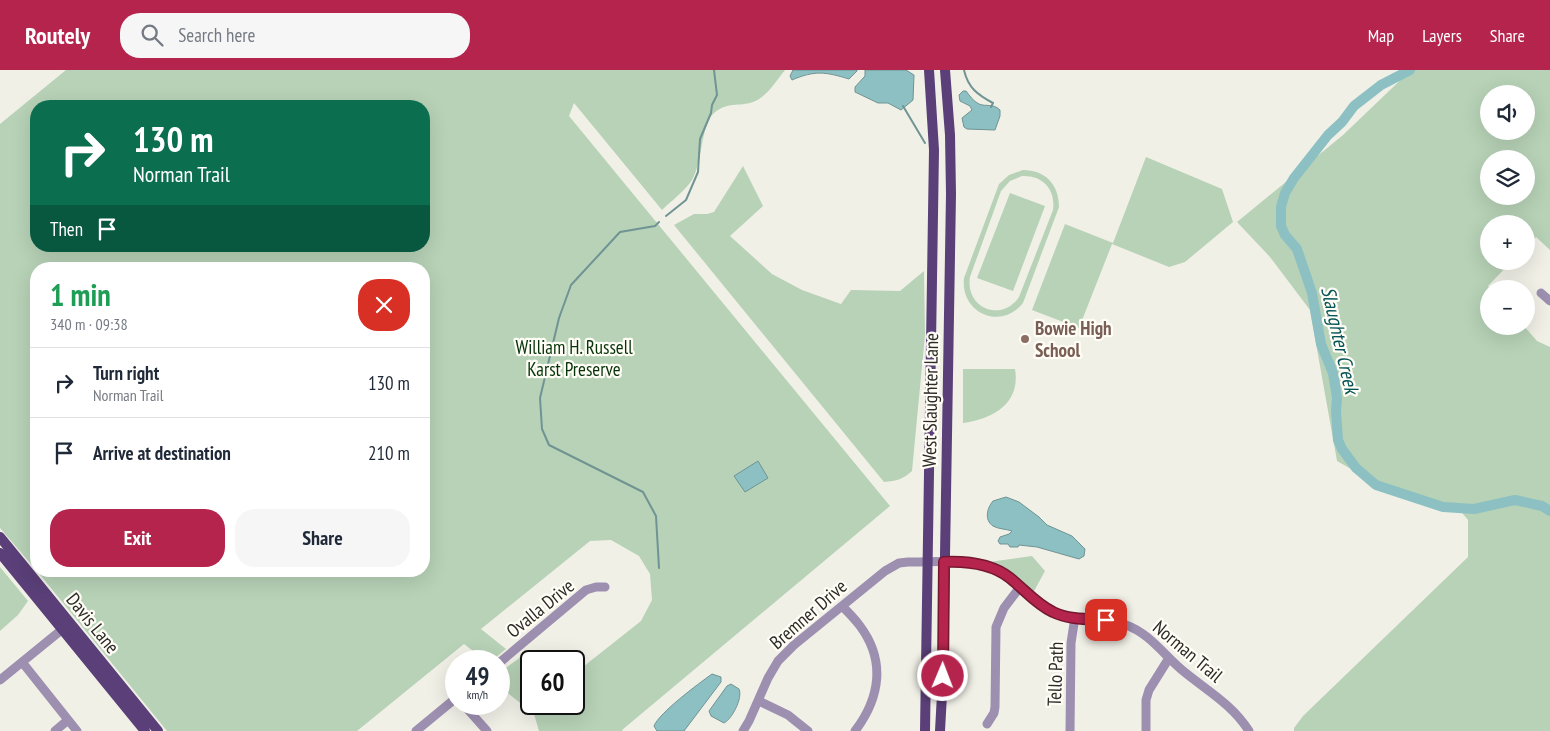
<!DOCTYPE html>
<html lang="en">
<head>
<meta charset="utf-8">
<style>
  body { margin:0; font-family:"PT Sans Narrow",sans-serif; background:#f6f6f7; color:#1f2937; height:100vh; display:flex; flex-direction:column; font-size:19px; white-space:nowrap }
  * { box-sizing:border-box; margin:0 }
  p { font-size:16px; color:#747a83 }
  .icon { flex:none; width:28px; height:28px; fill:none; stroke:currentColor; stroke-width:2; stroke-linecap:round; stroke-linejoin:round }
  .map { position:relative; flex:1; overflow:hidden }
  .drawer { position:absolute; left:30px; top:192px; width:400px; height:315px; display:flex; flex-direction:column; background:#fff; border-radius:20px; box-shadow:0 5px 20px #0002 }
  .drawer>* { flex:none }
  .top-card { position:absolute; left:30px; top:30px; width:400px; height:152px; border-radius:20px; box-shadow:0 5px 20px #0002; background:#0b6e4f; color:#fff; overflow:hidden }
  .tools { position:absolute; left:1480px; top:15px; display:grid; gap:10px }
  .tools a { display:grid; place-items:center; width:55px; height:55px; border-radius:50%; background:#fff; box-shadow:0 5px 20px #0002; font-size:25px }
  .speed { position:absolute; left:445px; top:580px; display:flex; gap:10px; font-size:25px; font-weight:700; text-align:center }
  .speed>* { display:grid; place-content:center; width:65px; height:65px; border-radius:50%; background:#fff; box-shadow:0 5px 20px #0002; line-height:1 }
  .speed small { font-size:12px; font-weight:400 }
  .speed .limit { border:2px solid #111; border-radius:8px; background:#fff; color:#111 }
  .pin { position:absolute; display:grid; place-items:center; width:42px; height:42px; color:#fff; margin:-21px; border-radius:10px; box-shadow:0 2px 8px #0006 }
  .me { position:absolute; width:55px; margin:-28px; rotate:1deg; stroke-linejoin:round; filter:drop-shadow(0 0 4px #0008) }
  .turn { display:flex; align-items:center; gap:18px; height:105px; padding:0 20px; font-size:22px }
  .turn .icon { width:65px; height:65px; stroke-width:2.5 }
  .turn b { display:block; font-size:35px; line-height:42px }
  .then { display:flex; align-items:center; height:48px; padding:0 20px; background:#0003; gap:10px; font-size:19px }
  .round { display:grid; place-items:center; flex:none; width:52px; height:52px; border-radius:20px; background:#f6f6f7 }
  .overview { display:flex; align-items:center; justify-content:space-between; height:85px; padding:0 20px }
  h1 { font-size:30px; font-weight:700; line-height:38px; color:#1e9e55 }
  .button { display:flex; gap:10px; margin-top:auto; padding:10px 20px }
  .button a { flex:1; height:58px; border-radius:20px; background:#b5244c; color:#fff; font-size:20px; font-weight:700; line-height:58px; text-align:center }
  .button a+a { background:#f6f6f7; color:#1f2937 }
  ul { padding:0; list-style:none }
  li { display:flex; align-items:center; gap:15px; height:70px; padding:0 20px; border-top:1px solid #e0e1e3 }
  li div { flex:1 }
  li b { display:block; font-size:19px }
  li em { font-style:normal }
  header { display:flex; align-items:center; gap:30px; box-sizing:border-box; height:70px; padding:0 25px; background:#b5244c; color:#fff }
  header strong { font-size:24px }
  nav { display:flex; gap:28px; margin-inline-start:auto; font-size:18px }
  .search { width:350px; height:45px; background:#f6f6f7; display:flex; align-items:center; gap:12px; box-sizing:border-box; padding:0 18px; border-radius:20px; color:#747a83; font-size:19px }
  .map>svg:first-child { display:block }
  .green { fill:#b7d2b7; fill-rule:evenodd }
  .water { fill:#8dc0c2; stroke:#709394 }
  .lines { fill:none; stroke-linecap:round; stroke-linejoin:round }
  .stream { stroke:#709394; stroke-width:2 }
  .river { stroke:#8dc0c2; stroke-width:10 }
  .minor { stroke:#9d8fb0; stroke-width:9 }
  .major { stroke:#5a3f78; stroke-width:10 }
  .route-casing { stroke:#761731; stroke-width:12 }
  .route { stroke:#b5244c; stroke-width:9 }
  .education-dot { fill:#8d6e63; stroke:#fffdf5; stroke-width:2 }
  .labels { text-anchor:middle; stroke-width:4.5; stroke-linejoin:round; paint-order:stroke }
  .education-label { font-size:19px; font-weight:bold; fill:#785e54; stroke:#fffdf5; text-anchor:start }
  .park-label { font-size:19px; fill:#05340b; stroke:#fffdf5 }
  .street-label { font-size:19px; fill:#2c2b28; stroke:#fffdf5 }
  .water-label { font-size:20px; font-style:italic; fill:#065457; stroke:#fffdf5 }
</style>
</head>
<body>
<header>
<strong>Routely</strong>
<div class="search"><svg class="icon" aria-label="search" viewBox="0 0 24 24"><circle cx="10" cy="10" r="6"/><path d="M15 15l6 6"/></svg>Search here</div>
<nav><a>Map</a><a>Layers</a><a>Share</a></nav>
</header>
<div class="map">
<svg width="1550" height="661" viewBox="0 0 1550 661">
  <rect width="100%" height="100%" fill="#f1f0e7"/>
  <path class="green" d="M66 0H785C776 11 767 27 753 32 739 37 727 31 713 44 701 56 702 94 692 110 686 120 670 132 662 140L574 33 569 46 890 436 622 660 623 661H539L534 644 499 616V603L518 589 526 581 538 591H531V634H574V604L641 551 652 530 650 504 639 486 611 470 590 471 481 559 506 579 491 591H486L464 574 357 661H167L37 501H424V199H36V500L0 458V54ZM36 36H424V176H36Z
    M1411 0H1550V180L1536 167 1526 177V154H1489V191H1512L1488 216 1490 219H1489V256H1524L1537 271 1550 277V661H1294V658L1303 646 1468 487V450L1458 438 1381 416 1337 391 1310 240 1270 187 1237 152 1343 65ZM1489 24H1526V61H1489ZM1489 89H1526V126H1489Z
    M1146 87 1222 119 1233 152 1185 192 1169 197 1112 174 1079 258 1032 240 1065 154 1113 173Z
    M743 96 763 136 730 166 772 204 802 220 841 234 851 220 900 221 924 201 925 265 912 401C903 409 897 411 884 412L674 155 694 144H707L714 142Z
    M1023 100C1045 100 1059 114 1059 137L1023 233C1001 261 960 243 964 208L999 114 1009 105ZM1022 106C1043 105 1056 120 1053 140L1019 227C1001 253 965 238 970 207L1001 121 1010 111Z
    M1010 123 1045 136 1013 221 977 208Z
    M963 299H1015C1021 334 992 349 963 353Z
    M1032 486 1045 501 1033 523C1019 510 1007 498 989 492Z
    M0 497 28 531 18 545 0 561Z"/>
  <path class="water" d="M793 0H857V1L849 9C826 2 815 0 792 10L790 6Z
    M865 0H906L914 5 913 30 901 40 888 33H878L855 22V17L865 6Z
    M963 21H966C970 26 973 31 979 34 986 37 993 33 1000 40V46L995 60 967 59 964 57 962 48 972 40 970 36 960 31 959 25Z
    M758 391 768 408 745 422 734 406Z
    M1006 427 1019 432 1039 447 1047 455 1072 466 1085 479 1084 486 1079 489 1037 477 1019 475 1018 477H1010L1008 474H1000L998 471 1000 467 1009 464 1012 461C1006 459 998 459 993 456 984 450 987 438 993 431Z
    M712 604 721 607V612L684 661H657L654 656C659 643 698 614 712 604Z
    M731 614 739 619C743 628 732 649 724 653L711 646 709 641 727 616Z"/>
  <g class="lines">
    <path class="stream" d="M964 0C968 18 978 25 993 33L991 37
      M903 36 925 73
      M666 146 686 130 698 102 700 69 711 43 712 35 717 25 714 0
      M659 152 655 156 620 162 571 215 559 248 540 328 542 359 549 375 643 422 656 446 659 498"/>
    <path class="river" d="M1410 0 1381 15 1354 36 1342 52 1328 65 1294 108 1285 123 1281 137V156L1285 165 1297 179 1312 223 1321 274 1333 303 1337 328 1336 341 1338 370 1342 379 1356 398 1376 415 1443 437 1474 439 1515 430 1542 436 1550 441"/>
    <path class="minor" d="M1541 223 1550 231
      M842 536C848 542 855 549 860 556 886 591 880 628 855 661
      M22 592 77 661
      M499 593 586 520 596 517H605
      M0 610 70 553
      M759 631 788 645 808 661
      M463 634 487 661
      M987 654 994 643 995 637 996 557 1004 538 1020 517
      M55 661 68 650
      M416 661 456 628
      M743 661 749 651 768 608 778 591 794 575 885 501 899 493 908 492C941 492 982 486 1011 509 1025 520 1037 536 1055 543 1078 552 1104 546 1126 555 1149 563 1164 585 1182 600 1206 620 1232 634 1249 661
      M1070 661 1071 573 1075 547
      M1146 661V630L1149 620 1169 588"/>
    <path class="major" d="M0 467 158 661
      M0 483 145 661
      M925 661 934 80 929 0
      M940 661 943 606 951 124 950 65 945 0"/>
  </g>
  <g class="lines">
    <defs>
      <path id="route" d="M943 606 944 492C967 491 992 494 1010 508 1025 520 1036 534 1053 542 1069 550 1089 549 1106 550"/>
    </defs>
    <use href="#route" class="route-casing"/>
    <use href="#route" class="route"/>
  </g>
  <circle class="education-dot" cx="1025" cy="269" r="5"/>
  <g class="labels">
    <g class="education-label">
      <text x="1035" y="265">Bowie High<tspan x="1035" dy="22">School</tspan></text>
    </g>
    <g class="park-label">
      <text x="574" y="284">William H. Russell<tspan x="574" dy="22">Karst Preserve</tspan></text>
    </g>
    <g class="street-label">
      <text transform="translate(930 330) rotate(-89)" y="7">West Slaughter Lane</text>
      <text transform="translate(540 538) rotate(-39)" y="7">Ovalla Drive</text>
      <text transform="translate(808 544) rotate(-41)" y="7">Bremner Drive</text>
      <text transform="translate(93 553) rotate(51)" y="7">Davis Lane</text>
      <text transform="translate(1188 581) rotate(40)" y="7">Norman Trail</text>
      <text transform="translate(1055 604) rotate(-88)" y="7">Tello Path</text>
    </g>
    <g class="water-label">
      <text transform="translate(1340 270) rotate(77)" y="7">Slaughter Creek</text>
    </g>
  </g>
</svg>
<div class="tools">
<a><svg class="icon" aria-label="sound" viewBox="0 0 24 24"><path d="M4 9h4l5-4v14l-5-4H4zM17 9q2 3 0 6"/></svg></a>
<a><svg class="icon" aria-label="layers" viewBox="0 0 24 24"><path d="M12 4l9 5-9 5-9-5zM3 14l9 5 9-5"/></svg></a>
<a>+</a>
<a>−</a>
</div>
<div class="speed"><div>49<small>km/h</small></div><div class="limit">60</div></div>
<div class="pin" style="left:1106px;top:550px;background:#d93025"><svg class="icon" aria-label="arrive" viewBox="0 0 24 24"><path d="M6 21V4h12l-3 4 3 4H6"/></svg></div>
<svg class="me" style="left:943px;top:606px" viewBox="-20 -20 40 40"><circle r="17" fill="#b5244c" stroke="#fff" stroke-width="3"/><path d="M0-11L8 9 0 5-8 9z" fill="#fff"/></svg>
<div class="top-card">
<div class="turn"><svg class="icon" aria-label="right" viewBox="0 0 24 24"><path d="M7 20v-9h11M14 6l5 5-5 5"/></svg><div><b>130 m</b>Norman Trail</div></div>
<div class="then">Then<svg class="icon" aria-label="arrive" viewBox="0 0 24 24"><path d="M6 21V4h12l-3 4 3 4H6"/></svg></div>
</div>
<section class="drawer">
<div class="overview"><div><h1>1 min</h1><p>340 m · 09:38</p></div><a class="round" style="background:#d93025;color:#fff"><svg class="icon" aria-label="close" viewBox="0 0 24 24"><path d="M6 6l12 12M18 6L6 18"/></svg></a></div>
<ul>
<li><svg class="icon" aria-label="right" viewBox="0 0 24 24"><path d="M7 20v-9h11M14 6l5 5-5 5"/></svg><div><b>Turn right</b><p>Norman Trail</p></div><em>130 m</em></li>
<li><svg class="icon" aria-label="arrive" viewBox="0 0 24 24"><path d="M6 21V4h12l-3 4 3 4H6"/></svg><div><b>Arrive at destination</b></div><em>210 m</em></li>
</ul>
<div class="button"><a>Exit</a><a>Share</a></div>
</section>
</div>
</body>
</html>
